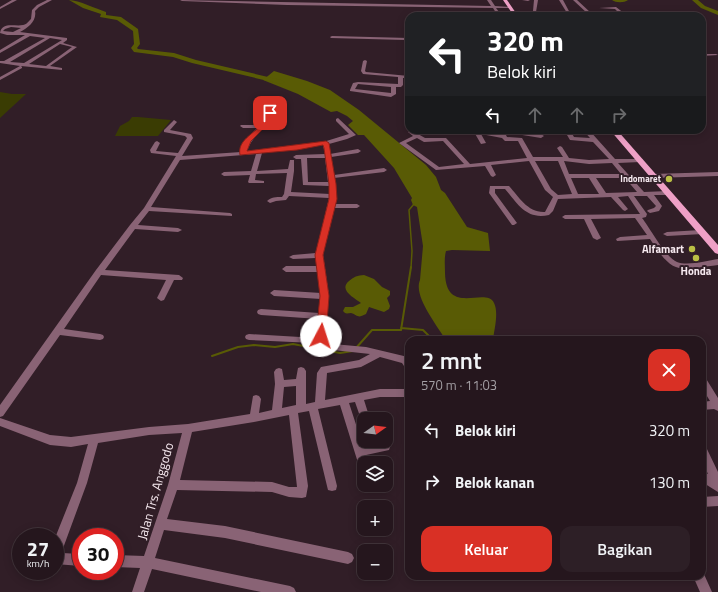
<!DOCTYPE html>
<html lang="id">
<head>
<meta charset="utf-8">
<style>
  body { margin:0; font-family:"Titillium Web",sans-serif; background:#2d1f26; color:#f1f3f6; height:100vh; display:flex; flex-direction:column; font-size:15px; white-space:nowrap }
  * { box-sizing:border-box; margin:0 }
  p { font-size:13px; color:#a39fa4 }
  .icon { flex:none; width:22px; height:22px; fill:none; stroke:currentColor; stroke-width:2; stroke-linecap:round; stroke-linejoin:round }
  .map { position:relative; flex:1; overflow:hidden }
  .drawer { position:absolute; left:405px; top:336px; width:301px; height:244px; display:flex; flex-direction:column; background:#25161d; border-radius:12px; box-shadow:0 2px 10px #0003,0 0 0 1px #42353b }
  .drawer>* { flex:none }
  .guide { position:absolute; left:405px; top:12px; width:301px; height:122px; border-radius:12px; box-shadow:0 2px 10px #0003,0 0 0 1px #42353b; background:#202124; color:#fff; overflow:hidden }
  .needle { width:26px; rotate:76deg }
  .tools { position:absolute; left:357px; top:412px; display:grid; gap:8px }
  .tools a { display:grid; place-items:center; width:36px; height:36px; border-radius:8px; background:#25161d; box-shadow:0 2px 10px #0003,0 0 0 1px #42353b; font-size:20px }
  .speed { position:absolute; left:12px; top:528px; display:flex; gap:8px; font-size:20px; font-weight:700; text-align:center }
  .speed>* { display:grid; place-content:center; width:52px; height:52px; border-radius:50%; background:#25161d; box-shadow:0 2px 10px #0003,0 0 0 1px #42353b; line-height:1 }
  .speed small { font-size:10px; font-weight:400 }
  .speed .limit { border:6px solid #d22; background:#fff; color:#111 }
  .pin { position:absolute; display:grid; place-items:center; width:34px; height:34px; color:#fff; margin:-17px; border-radius:8px; box-shadow:0 2px 6px #0006 }
  .me { position:absolute; width:44px; margin:-22px; rotate:5deg; stroke-linejoin:round; filter:drop-shadow(0 0 3px #0008) }
  .turn { display:flex; align-items:center; gap:14px; height:84px; padding:0 16px; font-size:18px }
  .turn .icon { width:52px; height:52px; stroke-width:2.5 }
  .turn b { display:block; font-size:28px; line-height:34px }
  .lanes { display:flex; align-items:center; height:38px; padding:0 16px; background:#0003; justify-content:center; gap:20px; direction:ltr }
  .lanes .off { opacity:.35 }
  .round { display:grid; place-items:center; flex:none; width:42px; height:42px; border-radius:12px; background:#2d1f26 }
  .head { display:flex; align-items:center; justify-content:space-between; height:68px; padding:0 16px }
  h1 { font-size:24px; font-weight:600; line-height:30px }
  .button { display:flex; gap:8px; margin-top:auto; padding:8px 16px }
  .button a { flex:1; height:46px; border-radius:12px; background:#d93025; color:#fff; font-size:16px; font-weight:600; line-height:46px; text-align:center }
  .button a+a { background:#2d1f26; color:#f1f3f6 }
  ul { padding:0; list-style:none }
  li { display:flex; align-items:center; gap:12px; height:52px; padding:0 16px }
  li div { flex:1 }
  li b { display:block; font-size:15px }
  li em { font-style:normal }
  .map>svg:first-child { display:block }
  .green { fill:#3a3c03 }
  .water { fill:#595b05 }
  .lines { fill:none; stroke-linecap:round; stroke-linejoin:round }
  .stream-far1 { stroke:#595b05; stroke-width:1.5 }
  .stream { stroke:#595b05; stroke-width:2 }
  .river { fill:#595b05; fill-rule:evenodd }
  .minor { fill:#896375; fill-rule:evenodd }
  .major { fill:#eea0c6; fill-rule:evenodd }
  .route { fill:#d93025; stroke:#8d1f18 }
  .poi-dot { fill:#bbc045; stroke:#311e27; stroke-width:1.5 }
  .labels { text-anchor:middle; stroke-width:4; stroke-linejoin:round; paint-order:stroke }
  .far-poi-label { font-size:9px; font-weight:bold; fill:#f7eaf0; stroke:#311e27; text-anchor:end }
  .poi-label { font-size:11px; font-weight:bold; fill:#f7eaf0; stroke:#311e27; text-anchor:end }
  .near-street-label { font-size:13px; fill:#f7eaf0; stroke:#311e27 }
</style>
</head>
<body>
<div class="map">
<svg width="718" height="592" viewBox="0 0 718 592">
  <rect width="100%" height="100%" fill="#311e27"/>
  <path class="green" d="M0 92 12 94H26L0 118Z
    M132 117H138L171 120 158 136H115L120 126 129 121Z"/>
  <path class="water" d="M274 71 307 81 330 90 359 110 426 165 436 177 441 190 445 193 467 227 488 233 490 251 452 250 446 251C444 258 445 266 445 273 446 317 486 286 494 303 499 313 494 330 493 340H468L467 336 454 335 453 339H445C437 325 413 296 420 280L423 246 417 207 413 205 411 200 412 198 394 168 364 135H358L348 125 353 121 347 116 337 111 331 112 298 94 263 80Z
    M364 275 374 279 382 287 390 291V295L387 298 390 306 389 309 384 312 369 307 366 314C357 319 358 315 351 313 349 313 347 314 345 313L343 311 345 307H353L361 303C355 298 338 290 349 281 353 277 358 275 364 275Z"/>
  <g class="lines">
    <path class="stream-far1" d="M411 268 412 251 409 210 414 204"/>
    <path class="stream" d="M401 328 423 330 433 340
      M356 348 372 330H401L411 267
      M212 356 238 347 254 345 275 347 293 344 340 353 353 351"/>
    <path class="river" d="M69 0C79 0 96 9 106 12V15L121 17 138 29 140 44 137 48 138 49 174 53 196 60 281 80 285 82 281 84 192 63 173 57 134 52 131 48 134 44 133 31 117 20 100 17 101 14 83 8Z
      M612 0H628C624 3 616 3 612 0Z
      M692 0H698L705 6 718 11V15L701 8Z"/>
    <path class="minor" d="M12 0H17L0 9V7Z
      M47 0H52L39 7 35 11C37 21 28 28 20 32L67 38V40L63 43 77 47 50 66 62 68V70L21 66 22 67V68L0 80V77L20 66 0 63V61H4L45 38 30 36 0 53V50L25 35H7L0 33C2 21 15 27 23 25 26 25 29 21 31 19L32 10 37 5ZM11 27 21 28 13 32 3 31 5 29ZM50 38 62 40 24 63 10 62ZM60 44 72 47 46 66 29 64Z
      M180 0 491 6 487 0H491L495 6 512 7 510 8H496L502 16H498L493 8 287 5 182 1Z
      M522 0H530L528 1Z
      M534 0H538L536 12 567 13 559 0H563L570 13H587L573 0H577L591 13 620 14 615 9 599 8 616 7 625 14 643 16 572 15 569 16 568 15 536 14V16H532V14L511 12 513 11H533Z
      M425 13H449L451 14 449 15H424Z
      M332 36 409 38V55L407 54 405 40 331 38 330 37Z
      M702 54H716L718 55 702 56Z
      M365 60 367 61 365 71 366 72 409 76V78H403V85L401 87H396V94L391 97 350 91V90L353 83 358 82 398 84V77L363 74 361 71 363 61ZM358 84 391 87V93L355 89Z
      M270 111 273 113C266 128 252 136 247 151L320 143 349 134 336 121V119L338 118 356 135 347 139 329 144 330 154 358 149 361 151 358 153 331 157 334 175 384 168 387 170 384 172 334 178 336 184 335 185 336 196 334 204H357L360 206 357 208H333L323 255 329 296 325 336 328 342 333 344 366 347 408 357 409 370 406 369 402 363 380 357 361 367 327 373 325 400 380 389H409V397H380L364 400 370 419H364V423L362 422 355 402 349 403 363 446 385 442 389 444 390 447 389 450 366 455 368 463H364V471L360 470 359 466 340 405 318 409 337 486 336 490 332 491 328 490 327 486 309 411 298 413 308 486 306 497 302 498 289 497 272 492 177 490 167 519 225 526 348 552 352 554 354 558 352 562 348 564 225 538 164 530 155 558 290 586 294 588 296 592H261L152 569 144 592H132L140 568 115 567V555L144 556 168 485 182 433 149 435 98 443 87 483 62 551V553L81 554V566L55 564V538L77 483 88 444 71 447 50 445 0 426V418L50 435 71 437 149 427 188 424 250 414 253 396 256 395 259 396 261 399 259 413 272 410 275 384 274 372 276 369 279 368 282 369 284 380 296 379 298 368 301 367 304 368 306 371V404L315 402 317 373 321 367 359 360 370 354 333 350 314 343 249 340 246 339 245 337 246 335 249 334 317 338 319 319 261 315 258 314 257 312 258 310 261 309 319 313 321 299 274 296 270 293 274 290 321 293 318 272H286L282 269 286 266H317L316 258 293 259 289 257 293 255 316 253 329 198 289 196 286 200 276 201 270 203 267 201C271 197 276 197 282 197L284 194 287 173 256 174 255 180 264 181V183H249L248 182 250 175 224 176 221 174 224 172 251 171 256 154 180 160 151 207 230 213 232 214V216L149 211 138 225 178 228 182 230 178 232 135 229 105 270 179 275 183 278 182 280H174L164 300 161 301 157 298 166 280 101 275 64 329 100 334 103 335 104 337 103 339 100 340 60 335 3 416 0 417V405L96 270 130 225 144 208 176 156 151 153 150 150 155 142 157 141 160 143 156 151 178 153 187 138 185 136 164 132V130L174 120 177 122 170 130 191 134 193 138 182 156 241 152 246 140 257 128H243L240 126 241 125H260L268 112ZM323 145 325 154 296 155 293 157 296 159H301L303 185 329 186 330 194 291 192 294 171V160H290L288 169 257 171 262 153ZM307 158H325L328 182H308ZM296 386V405L282 408 284 387ZM289 415 297 487H289L272 482 180 480 192 432 254 422Z
      M411 130 425 138H446L470 164 527 158 518 141H505L502 138 481 134 486 143 481 144 474 132 477 130 500 135 499 132 502 130 504 131 507 137 522 138 533 157H563L557 148 560 146 562 147 569 158 589 160 609 159 593 142 570 140 564 130H570L574 137 590 138 583 130H589L615 159H642L643 160 640 162 618 163 644 192 668 191 671 193 668 195H654L662 206 659 211 650 213 647 211 648 210 654 208 656 206 647 196H634L647 214 646 217 642 218C650 228 666 258 677 262 687 266 707 261 718 259V265C678 270 674 276 650 239L617 241 616 239 620 237 647 235 635 218 591 219 601 238 597 240 593 238 584 219H565L562 217 565 215 640 214 628 196 618 197 628 209 625 211 623 210 611 197 558 199 553 211 549 215C526 220 518 204 505 189H495V193L517 223 514 225H512L489 193 490 186H509C519 197 528 213 545 212L553 197 545 190 529 161 491 165 496 175 493 177 491 176 485 166 436 170 399 143 413 136 408 132ZM417 138 424 142 443 141 464 164 439 167 406 143ZM535 161H558L572 194 558 195 551 189ZM564 161 589 164 612 163 621 174H569ZM571 178H589L599 194H578ZM596 178H625L637 192 606 193Z
      M512 130 541 134 544 136 541 138 510 133V131Z
      M718 172V176L653 178 650 176 653 174Z
      M701 230 705 232 703 234 667 236 663 234 667 232Z
      M702 376 705 377 718 398V411L714 409 702 410V402L710 401 702 388Z
      M702 445 706 447 718 472V492L702 482V471L708 474 702 461Z
      M718 496V506L702 507V497Z
      M702 571 703 572 712 592H700L693 576H702Z"/>
    <path class="major" d="M503 0H507L518 16H514Z
      M610 130H617L718 245V254L715 253Z"/>
  </g>
  <path class="route" d="M267 112 273 113 268 124 251 141 247 151 326 141 329 143 336 184 337 199 323 255 329 296 326 336 325 339H318L316 336 320 296 315 255 329 199V184L324 148 323 145 297 150 240 155C237 140 254 134 262 124 264 121 265 115 267 112Z"/>
  <g class="poi-dot">
    <circle cx="669" cy="179" r="4"/>
    <circle cx="692" cy="249" r="4"/>
    <circle cx="696" cy="258" r="4"/>
  </g>
  <g class="labels">
    <g class="far-poi-label">
      <text x="661" y="182">Indomaret</text>
    </g>
    <g class="poi-label">
      <text x="684" y="253">Alfamart</text>
      <text x="696" y="275" text-anchor="middle">Honda</text>
    </g>
    <g class="near-street-label">
      <text transform="translate(155 491) rotate(-74)" y="5">Jalan Trs. Anggodo</text>
    </g>
  </g>
</svg>
<div class="tools">
<a><svg class="needle" viewBox="-14 -14 28 28"><path d="M0-13l5 13h-10z" fill="#e53935"/><path d="M0 13l5-13h-10z" fill="#a39fa4"/></svg></a>
<a><svg class="icon" aria-label="layers" viewBox="0 0 24 24"><path d="M12 4l9 5-9 5-9-5zM3 14l9 5 9-5"/></svg></a>
<a>+</a>
<a>−</a>
</div>
<div class="speed"><div>27<small>km/h</small></div><div class="limit">30</div></div>
<div class="pin" style="left:270px;top:113px;background:#d93025"><svg class="icon" aria-label="arrive" viewBox="0 0 24 24"><path d="M6 21V4h12l-3 4 3 4H6"/></svg></div>
<svg class="me" style="left:321px;top:336px" viewBox="-20 -20 40 40"><circle r="19" fill="#fff"/><path d="M0-13L10 11 0 6-10 11z" fill="#d93025"/></svg>
<div class="guide">
<div class="turn"><svg class="icon" aria-label="left" viewBox="0 0 24 24"><path d="M17 20v-9H6M10 6l-5 5 5 5"/></svg><div><b>320 m</b>Belok kiri</div></div>
<div class="lanes"><svg class="icon" aria-label="left" viewBox="0 0 24 24"><path d="M17 20v-9H6M10 6l-5 5 5 5"/></svg><svg class="icon off" aria-label="ahead" viewBox="0 0 24 24"><path d="M12 20V5M6 11l6-6 6 6"/></svg><svg class="icon off" aria-label="ahead" viewBox="0 0 24 24"><path d="M12 20V5M6 11l6-6 6 6"/></svg><svg class="icon off" aria-label="right" viewBox="0 0 24 24"><path d="M7 20v-9h11M14 6l5 5-5 5"/></svg></div>
</div>
<section class="drawer">
<div class="head"><div><h1>2 mnt</h1><p>570 m · 11:03</p></div><a class="round" style="background:#d93025;color:#fff"><svg class="icon" aria-label="close" viewBox="0 0 24 24"><path d="M6 6l12 12M18 6L6 18"/></svg></a></div>
<ul>
<li><svg class="icon" aria-label="left" viewBox="0 0 24 24"><path d="M17 20v-9H6M10 6l-5 5 5 5"/></svg><div><b>Belok kiri</b></div><em>320 m</em></li>
<li><svg class="icon" aria-label="right" viewBox="0 0 24 24"><path d="M7 20v-9h11M14 6l5 5-5 5"/></svg><div><b>Belok kanan</b></div><em>130 m</em></li>
</ul>
<div class="button"><a>Keluar</a><a>Bagikan</a></div>
</section>
</div>
</body>
</html>
